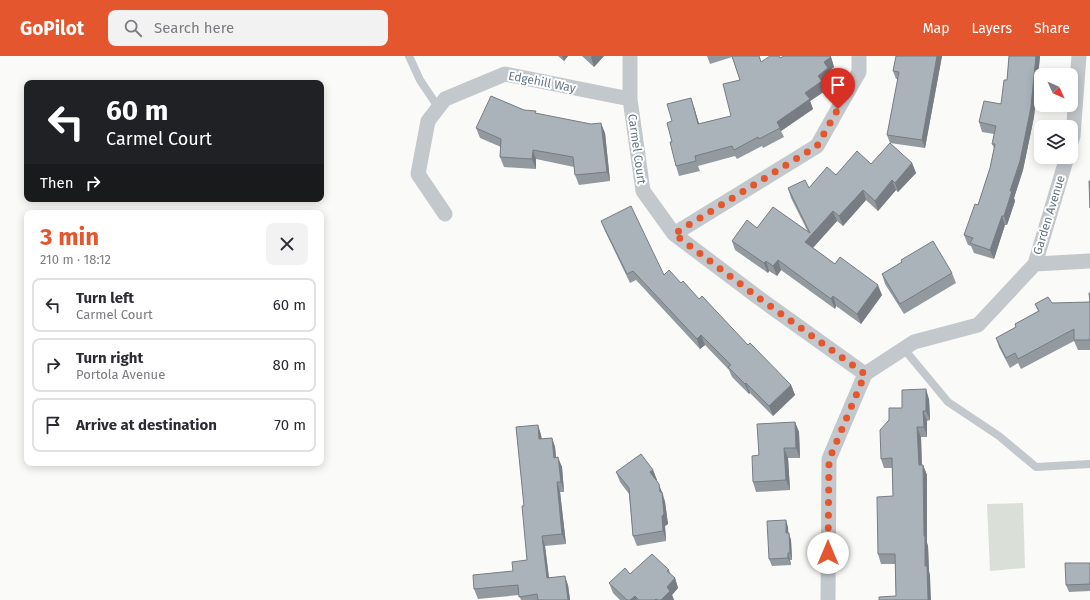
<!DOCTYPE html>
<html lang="en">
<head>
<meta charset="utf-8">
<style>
  body { margin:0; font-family:"Fira Sans",sans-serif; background:#f2f2f3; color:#2b2b33; height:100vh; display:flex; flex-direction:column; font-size:15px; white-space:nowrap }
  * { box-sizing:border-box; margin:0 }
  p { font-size:13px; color:#7c7c81 }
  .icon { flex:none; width:22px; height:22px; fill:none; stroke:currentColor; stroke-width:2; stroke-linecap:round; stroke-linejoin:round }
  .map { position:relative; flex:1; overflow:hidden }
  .side { position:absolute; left:24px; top:154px; width:300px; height:256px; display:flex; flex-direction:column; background:#fff; border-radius:8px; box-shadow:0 2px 10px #0003 }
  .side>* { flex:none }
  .hud { position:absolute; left:24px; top:24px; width:300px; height:122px; border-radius:8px; box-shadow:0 2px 10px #0003; background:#202124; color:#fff; overflow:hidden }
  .needle { width:26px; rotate:134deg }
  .tools { position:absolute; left:1034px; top:12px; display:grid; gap:8px }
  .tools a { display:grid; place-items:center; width:44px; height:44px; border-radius:8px; background:#fff; box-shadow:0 2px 10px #0003; font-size:20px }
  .pin { position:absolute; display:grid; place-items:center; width:34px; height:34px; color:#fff; margin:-41px -17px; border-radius:50% 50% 50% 0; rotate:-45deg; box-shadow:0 0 4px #0007 }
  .pin .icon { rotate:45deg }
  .me { position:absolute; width:44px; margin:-22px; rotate:0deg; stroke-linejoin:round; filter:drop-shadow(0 0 3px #0008) }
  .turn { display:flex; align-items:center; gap:14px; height:84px; padding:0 16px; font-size:18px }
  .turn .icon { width:52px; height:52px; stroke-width:2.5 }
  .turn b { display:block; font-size:28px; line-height:34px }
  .then { display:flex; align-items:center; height:38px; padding:0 16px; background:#0003; gap:8px; font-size:15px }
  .round { display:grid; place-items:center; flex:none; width:42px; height:42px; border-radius:8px; background:#f2f2f3 }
  .head { display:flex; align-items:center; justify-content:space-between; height:68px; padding:0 16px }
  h1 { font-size:24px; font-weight:700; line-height:30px; color:#e4572e }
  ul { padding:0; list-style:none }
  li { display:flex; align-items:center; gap:12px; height:54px; margin:0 8px 6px; padding:0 8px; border:2px solid #e1e1e2; border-radius:8px }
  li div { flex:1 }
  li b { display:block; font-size:15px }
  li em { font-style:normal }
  header { display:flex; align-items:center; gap:24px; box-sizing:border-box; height:56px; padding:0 20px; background:#e4572e; color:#fff }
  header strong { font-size:19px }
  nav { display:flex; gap:22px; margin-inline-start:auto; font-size:14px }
  .search { width:280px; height:36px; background:#f2f2f3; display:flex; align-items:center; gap:10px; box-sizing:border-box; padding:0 14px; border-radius:8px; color:#7c7c81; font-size:15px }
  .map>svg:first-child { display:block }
  .garden { fill:#dadfd7 }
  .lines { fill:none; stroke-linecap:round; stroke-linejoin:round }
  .service { stroke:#c3c8cc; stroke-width:8 }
  .minor { stroke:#c3c8cc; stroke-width:15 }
  .wall { fill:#929a9f }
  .shaded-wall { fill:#777d82 }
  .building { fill:#aab3b9; stroke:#777d82 }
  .route { stroke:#e4572e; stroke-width:7; stroke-dasharray:0 12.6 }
  .labels { text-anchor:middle; stroke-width:4; stroke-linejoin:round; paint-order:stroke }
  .street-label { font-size:12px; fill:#657683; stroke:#fff }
</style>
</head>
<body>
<header>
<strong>GoPilot</strong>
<div class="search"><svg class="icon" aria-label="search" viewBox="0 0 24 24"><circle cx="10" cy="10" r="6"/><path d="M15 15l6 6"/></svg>Search here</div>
<nav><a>Map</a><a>Layers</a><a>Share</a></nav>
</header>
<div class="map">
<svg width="1090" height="544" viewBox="0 0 1090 544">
  <rect width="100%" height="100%" fill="#fafaf8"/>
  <path class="garden" d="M1023 447 1025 512 990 515 987 448Z"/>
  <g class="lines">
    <path class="service" d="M409 0 420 24 438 51
      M904 293 948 346 999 380 1036 411 1090 408"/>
    <path class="minor" d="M630 0V43L643 135 674 178 759 242 865 318
      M1071 86 1073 80 1079 0
      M445 158 418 118 428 65 445 43 505 18 630 43
      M674 178 817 90 859 16V0
      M1035 208 1090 205
      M828 544 829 403 865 318 914 286 978 269 1035 208 1067 101"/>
  </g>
  <path class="wall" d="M558 0H568L564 5Z
    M582 0H604L594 11Z
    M707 0H759L761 6 780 2 831 1 834 11 829 15 832 22 823 29 825 35 810 45 813 53 781 75 784 81 763 92 762 90 737 103 735 100 698 110 700 115 679 120 676 110 672 86V65L694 51 699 68 731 60 740 24 732 1 710 8Z
    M897 0H942L925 92 890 87 887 79 898 23H896L893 15Z
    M1009 0H1040L1034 61 1023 114 1014 142 1015 145 1007 169H1005L994 203 974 197 971 190 968 189 964 179 978 149 990 112 994 92 992 88 994 78 982 76 979 66 1001 48 1007 24Z
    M524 54 605 77 610 125 579 129 575 119 574 111 536 103V113L504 111 500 101 501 91 480 82 476 72Z
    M912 107 916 117 898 136 896 134 878 155 866 144 843 170 837 165 813 192 835 208 882 239 861 268 836 250 835 253 781 214 777 220 769 215 768 217 735 194 732 185 757 172 808 176 791 142 788 132H809L836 119 871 108Z
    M601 165 664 219 681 227 699 243 748 289 791 329 795 339 773 360 750 337 749 338 732 321 729 314 705 289 700 293 636 224 630 227 605 175Z
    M901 204 952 217 956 227 904 258 885 228 882 218 902 206Z
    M1090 237V294H1078L1074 285 1021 313 1018 307 1010 312 999 291 996 282 1016 271 1015 268 1038 255 1035 248 1090 246Z
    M929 343 930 364 927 365V381H921L922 409H923L927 419V487L928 490 929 515 930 520 896 540 895 508H881L878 498 893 440 892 412H884L881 403 902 352Z
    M795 366 799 376 800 402H788L790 434 756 436 753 426 759 399Z
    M538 369 541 379 542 383 552 382 555 391 556 401 562 411 564 436H560L566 488 545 490 549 521 568 529 570 544H521L519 539 478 543 474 533 513 515 527 504 524 450Z
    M653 414 657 424H656L663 438 665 446 668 468 665 470 666 485 637 490 633 480 629 438 620 426 616 416Z
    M788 471V477L791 484 792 504H790L791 509 772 510 769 503Z
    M1090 507V535L1069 536 1066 529Z
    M669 514 671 519 675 522 678 532 672 539 674 544H620L613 537 609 527Z"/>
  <path class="shaded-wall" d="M562 0H568L564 5Z
    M592 0H604L594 11 591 1Z
    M937 0H942L925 92 922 84Z
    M1036 0H1040L1034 61 1023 114 1014 142 1015 145 1007 169 1004 160 1010 135Z
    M831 1 834 11 829 15 832 22 823 29 825 35 810 45 813 53 781 75 777 66 805 37 824 6Z
    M691 42 694 51 702 78 698 68Z
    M601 67 605 77 610 125 607 116Z
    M533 94 536 103V113L532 103Z
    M912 107 916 117 898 136 895 127Z
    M892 124 896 134 878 155 875 145Z
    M863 134 866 144 843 170 839 160Z
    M833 155 837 165 809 196 805 186Z
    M1002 160 1005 169 994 203 990 194Z
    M778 204 781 214 777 220 773 210Z
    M766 205 769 215 768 217 764 207Z
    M878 229 882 239 861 268 857 258Z
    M833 240 836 250 835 253 831 243Z
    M701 279 705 289 700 293 697 283Z
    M746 327 750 337 749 338 745 328Z
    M791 329 795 339 773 360 769 350Z
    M926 333 929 343 930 364 926 355Z
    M923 355 927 365V381L924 371Z
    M795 366 799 376 800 402 796 392Z
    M538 369 541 379 542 393 539 383Z
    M917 371 921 381 922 419 919 409Z
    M552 382 555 391 557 412 554 402Z
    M784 392 788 402 790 434 786 424Z
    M558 401 562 411 564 436 561 426Z
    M923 409 927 419V487L928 490 929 515 930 520 931 544H928L924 480Z
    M653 414 657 424 653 426 650 416Z
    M557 426 560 436 566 488 562 478Z
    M659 428 665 446 668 468 665 470 666 485 663 475Z
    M786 464 788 471 789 484 786 477Z
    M789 477 791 484 792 504 790 497Z
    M542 480 545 490 550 531 547 522Z
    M788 497 790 504 791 509 788 502Z
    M565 520 568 529 570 544H568Z
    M675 522 678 532 672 539 674 544H661L667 531Z
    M635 540 637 544H630Z"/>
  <path class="building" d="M732 0H759L761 6 770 0H779L780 2 784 0H830L831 1 824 6 828 12 818 20 822 25 805 37 810 43 777 66 780 72 759 83 758 81 734 94 732 90 695 100 696 105 676 110 670 86H672L667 67 672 65 667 48 691 42 698 68 731 60 723 28 740 24Z
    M896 0H937L922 84 887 79 899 16 893 15Z
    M1009 0H1036L1031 51 1020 105 1010 135H1012L1004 160H1002L990 194 970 187 973 182 964 179 975 148 978 149 990 112 995 88H992L996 70 979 66 984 45 1001 48 1004 24H1007Z
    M491 40 524 54 536 55 535 57 591 68 601 67 607 116 575 119 573 101 533 94 532 103 500 101 501 83 476 72Z
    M890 87 912 107 895 127 892 124 875 145 863 134 839 160 833 155 805 186 835 208 840 201 878 229 857 258 833 240 831 243 778 204 773 210 766 205 764 207 732 185 747 164 757 172 773 151 810 177 788 132 805 124 809 132 827 111 836 119 857 95 871 108Z
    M1089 125H1090V152Z
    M631 150 664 219 669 214 681 227 683 225 699 243 702 240 748 289 750 287 791 329 769 350 746 327 745 328 728 311 731 309 701 279 697 283 633 215 627 218 601 165Z
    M933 185 952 217 900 248 882 218 902 206 901 204Z
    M1089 237H1090V284H1074V273L1018 303 1015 297 1006 302 996 282 1016 271 1015 268 1039 255 1035 248 1048 241 1052 247 1090 246Z
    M926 333V355H923L924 371H917L919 409H923L924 480H925V510H927L928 544H879V541L896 540 895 498H878L877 441 893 440 892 402 881 403 880 374 889 364V352H902V334Z
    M795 366 796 392H784L786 424 753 426 752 400 759 399 757 368Z
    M538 369 539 383 552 382 554 402 558 401 561 426H557L562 478 542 480 547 522 565 520 568 544H538L537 538 519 541 518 529 474 533 473 519 513 515 512 506 527 504 522 450H524L516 371Z
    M641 398 653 414 650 416 659 428 660 436H662L664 458 662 460 663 475 633 480 629 432 616 416Z
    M786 464V477H789L790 497H788V502L769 503 767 465Z
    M652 498 669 514 667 515 675 522 667 531 670 535 661 544H658L656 543 655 544H639L635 540 630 544H627L609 527 625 512 630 518Z
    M1065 507H1090V528L1066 529Z"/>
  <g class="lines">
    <path class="route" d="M828 497 829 404 865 318 759 242 674 178 817 90 838 53"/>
  </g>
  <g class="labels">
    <g class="street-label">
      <text transform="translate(542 26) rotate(11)" y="4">Edgehill Way</text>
      <text transform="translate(637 93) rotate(82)" y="4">Carmel Court</text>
      <text transform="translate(1049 159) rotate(-73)" y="4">Garden Avenue</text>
    </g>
  </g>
</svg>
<div class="tools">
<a><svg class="needle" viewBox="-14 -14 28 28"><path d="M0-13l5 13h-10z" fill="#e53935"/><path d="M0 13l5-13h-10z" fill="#7c7c81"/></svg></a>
<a><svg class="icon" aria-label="layers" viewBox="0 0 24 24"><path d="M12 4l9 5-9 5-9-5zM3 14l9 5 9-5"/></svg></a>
</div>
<div class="pin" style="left:838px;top:53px;background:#d93025"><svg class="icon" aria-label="arrive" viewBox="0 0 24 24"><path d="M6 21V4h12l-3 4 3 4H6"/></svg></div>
<svg class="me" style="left:828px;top:497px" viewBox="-20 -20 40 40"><circle r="19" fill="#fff"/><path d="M0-13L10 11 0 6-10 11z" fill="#e4572e"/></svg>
<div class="hud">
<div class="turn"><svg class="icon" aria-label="left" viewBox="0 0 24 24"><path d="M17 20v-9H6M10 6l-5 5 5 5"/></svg><div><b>60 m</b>Carmel Court</div></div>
<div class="then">Then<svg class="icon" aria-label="right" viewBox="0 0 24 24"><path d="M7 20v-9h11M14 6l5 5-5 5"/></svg></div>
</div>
<section class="side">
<div class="head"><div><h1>3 min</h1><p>210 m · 18:12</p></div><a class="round"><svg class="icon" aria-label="close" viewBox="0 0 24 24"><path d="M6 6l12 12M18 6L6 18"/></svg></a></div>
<ul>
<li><svg class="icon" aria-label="left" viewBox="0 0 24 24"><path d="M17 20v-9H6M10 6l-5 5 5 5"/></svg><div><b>Turn left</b><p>Carmel Court</p></div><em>60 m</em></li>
<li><svg class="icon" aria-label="right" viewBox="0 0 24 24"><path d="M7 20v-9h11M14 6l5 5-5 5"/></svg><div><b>Turn right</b><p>Portola Avenue</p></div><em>80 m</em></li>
<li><svg class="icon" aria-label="arrive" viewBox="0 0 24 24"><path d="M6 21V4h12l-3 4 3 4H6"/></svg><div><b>Arrive at destination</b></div><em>70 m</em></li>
</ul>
</section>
</div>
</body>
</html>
